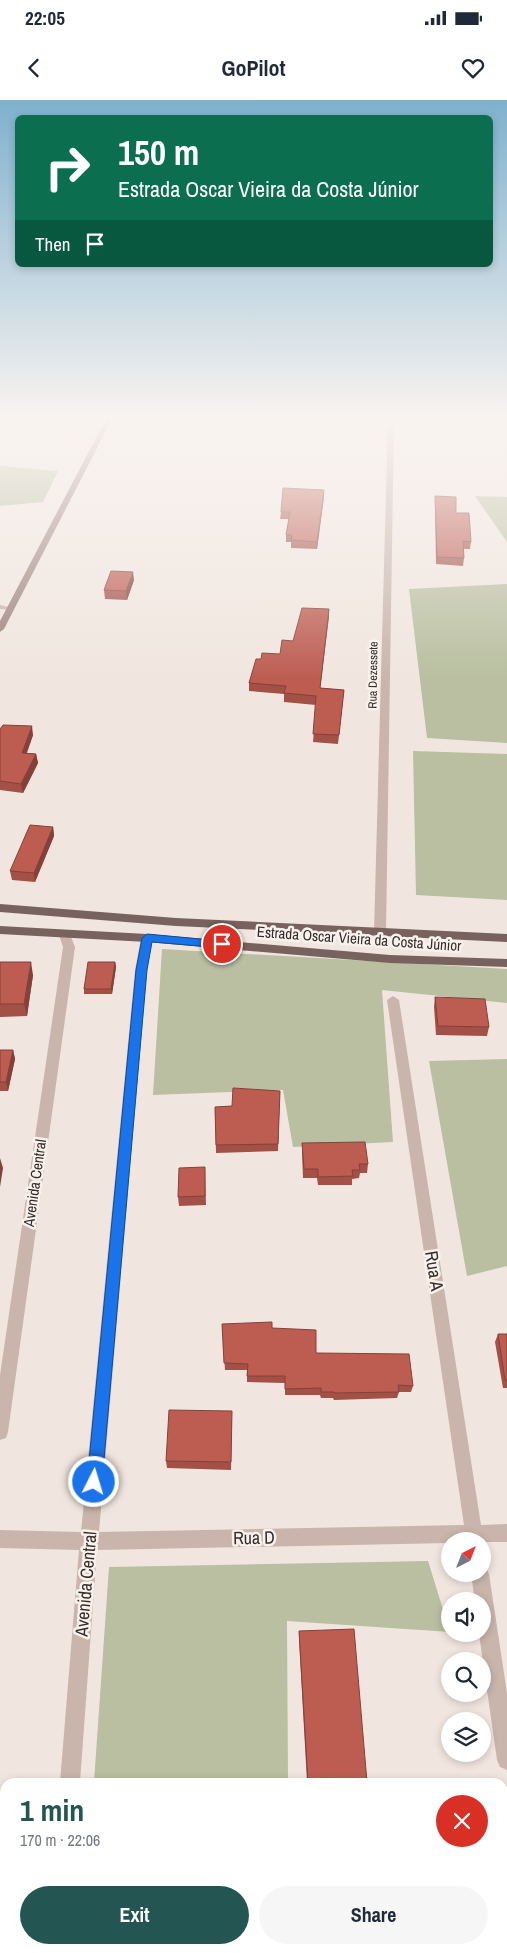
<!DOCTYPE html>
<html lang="en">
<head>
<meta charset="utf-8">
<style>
  body { margin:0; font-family:"Archivo Narrow",sans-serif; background:#f6f6f7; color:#1f2937; height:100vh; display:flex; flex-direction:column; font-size:19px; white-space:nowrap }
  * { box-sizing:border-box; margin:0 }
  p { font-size:16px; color:#747a83 }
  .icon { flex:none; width:28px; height:28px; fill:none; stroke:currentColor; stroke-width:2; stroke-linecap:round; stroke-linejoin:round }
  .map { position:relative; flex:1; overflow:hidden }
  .side { position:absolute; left:0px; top:1678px; width:508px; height:176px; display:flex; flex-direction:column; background:#fff; border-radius:15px 15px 0 0; box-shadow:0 2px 8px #0003 }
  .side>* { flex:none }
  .guide { position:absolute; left:15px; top:15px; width:478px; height:152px; border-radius:8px; box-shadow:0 2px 8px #0003; background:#0b6e4f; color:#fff; overflow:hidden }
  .needle { width:32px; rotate:42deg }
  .fabs { position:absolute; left:441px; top:1432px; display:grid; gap:10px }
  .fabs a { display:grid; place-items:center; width:50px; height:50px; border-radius:50%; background:#fff; box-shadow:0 2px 8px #0003; font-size:25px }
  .pin { position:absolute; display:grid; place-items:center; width:42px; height:42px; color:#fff; margin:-21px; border:2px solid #fff; border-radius:50%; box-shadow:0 1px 5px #0007 }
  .me { position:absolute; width:55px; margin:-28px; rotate:5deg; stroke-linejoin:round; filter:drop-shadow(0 0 4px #0008) }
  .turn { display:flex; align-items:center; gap:18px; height:105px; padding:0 20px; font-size:22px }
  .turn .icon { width:65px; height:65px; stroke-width:2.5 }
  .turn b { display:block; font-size:35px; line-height:42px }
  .then { display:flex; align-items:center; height:48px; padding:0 20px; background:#0003; gap:10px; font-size:19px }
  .round { display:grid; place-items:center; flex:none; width:52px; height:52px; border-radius:26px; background:#f6f6f7 }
  .headline { display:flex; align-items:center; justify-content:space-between; height:85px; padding:0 20px }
  h1 { font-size:30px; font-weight:800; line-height:38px; color:#235652 }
  .primary-button { display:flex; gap:10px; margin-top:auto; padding:10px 20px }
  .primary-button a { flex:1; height:58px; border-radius:30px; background:#235652; color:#fff; font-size:20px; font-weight:800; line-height:58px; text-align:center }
  .primary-button a+a { background:#f6f6f7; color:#1f2937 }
  .status { display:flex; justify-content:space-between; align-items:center; height:35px; padding:0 25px; background:#fff; direction:ltr }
  .status svg { height:14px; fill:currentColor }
  header { display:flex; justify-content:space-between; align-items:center; height:65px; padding:0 20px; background:#fff; font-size:22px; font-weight:800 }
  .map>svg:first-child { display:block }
  .green { fill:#b9bfa0 }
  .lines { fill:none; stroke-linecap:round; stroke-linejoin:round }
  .street { fill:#c9b5ac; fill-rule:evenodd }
  .secondary { fill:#9c847d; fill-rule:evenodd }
  .primary { fill:#78625d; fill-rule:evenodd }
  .wall { fill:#a35047 }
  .shaded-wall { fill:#844139 }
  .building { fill:#bd5d52; stroke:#844139 }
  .route { fill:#1a73e8; stroke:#114b97 }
  .labels { text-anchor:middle; stroke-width:5; stroke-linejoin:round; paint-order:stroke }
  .far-street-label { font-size:12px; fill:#372d2a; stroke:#f9f1ec }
  .street-label { font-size:15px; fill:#372d2a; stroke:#f9f1ec }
  .near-street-label { font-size:18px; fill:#372d2a; stroke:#f9f1ec }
</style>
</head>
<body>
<div class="status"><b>22:05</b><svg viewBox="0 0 49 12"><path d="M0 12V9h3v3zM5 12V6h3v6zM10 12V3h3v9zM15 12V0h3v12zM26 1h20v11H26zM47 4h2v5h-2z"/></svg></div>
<header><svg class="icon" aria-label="back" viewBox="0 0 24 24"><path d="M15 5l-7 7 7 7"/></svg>GoPilot<svg class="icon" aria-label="heart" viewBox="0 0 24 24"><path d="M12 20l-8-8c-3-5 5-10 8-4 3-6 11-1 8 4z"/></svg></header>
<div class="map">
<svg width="507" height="1853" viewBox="0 0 507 1853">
  <rect width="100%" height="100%" fill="#f1e6df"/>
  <path class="green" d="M0 366 58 371 43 402 0 406Z
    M475 396 507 397V442Z
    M507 484V643L427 638 409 489Z
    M413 651 507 654V800L416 795Z
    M162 849 507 869V903L382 890 393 1042 293 1047 283 990 153 995Z
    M507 959V1166L467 1176 429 961Z
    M428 1461 450 1532 287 1521 288 1682H94L109 1467Z"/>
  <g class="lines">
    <path class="street" d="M388 319H394L386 832 380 836 374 832Z
      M0 505 14 508 10 510 0 509Z
      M65 831 69 832 75 847 8 1332 6 1338 0 1340V1275L63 847 59 835Z
      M147 834 153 838 147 870 99 1432 464 1425 387 900 393 896 399 900 481 1425 507 1424V1442H483L482 1444V1441H450V1443L97 1450 80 1682H60L79 1450 0 1448V1430L81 1432 135 870 141 838Z
      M482 1466 486 1468 489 1474 507 1593V1670L500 1667 497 1660 479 1534H482V1501H475L471 1474H482Z
      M46 1849H68L67 1853H45Z"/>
    <path class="secondary" d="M106 319H112L4 529 0 532V521Z"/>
    <path class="primary" d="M0 804 176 818 507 834V842L176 826 0 812Z
      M0 826 147 834 390 855 507 859V867L390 863 147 842 0 834Z"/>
  </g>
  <path class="wall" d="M435 396 456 413 471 442 470 449H464V458L463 466 436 464 435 403Z
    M324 397 317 449 291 448V442H286V435L289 419H280L281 412Z
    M134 480 127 500 105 499 104 490Z
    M329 509 320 588 344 590 338 644 313 642 316 605 284 602V594L249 591V583L261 559 280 554 293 541Z
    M0 629 33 635 27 653 36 654 38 663 23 693 0 690Z
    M53 727 54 736 35 782 12 780 10 771Z
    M0 862 33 875 27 916 0 917Z
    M115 862 116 867 112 894H84V889Z
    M435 897 489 927 487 936 436 935 434 907Z
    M0 950H13L15 959 8 991H0Z
    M280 991 278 1051 216 1053 215 1007 232 1006Z
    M302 1043 368 1064 367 1073H360L359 1078 352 1079V1085H318L317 1078H303L302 1052Z
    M205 1067 206 1105 179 1106 178 1097Z
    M222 1224 272 1228 316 1253 413 1286 411 1292H399L397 1298 334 1300 333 1298H321L320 1295H285V1283L247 1282V1270H225Z
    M498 1234H507V1288H503L495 1242Z
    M232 1319 231 1370 167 1368 166 1361Z
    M299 1531 367 1682H307L299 1539Z"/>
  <path class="shaded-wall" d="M324 390V397L317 449V442Z
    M133 472 134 480 127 500 126 491Z
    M329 509V517L319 597 320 588Z
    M32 626 33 635 23 662 22 653Z
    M36 654 38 663 23 693 21 684Z
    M53 727 54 736 35 782 34 773Z
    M31 862 33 875 27 916 24 904Z
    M115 862 116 867 112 894 111 889Z
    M13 950 15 959 8 991 6 982Z
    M0 1058 3 1068 0 1087Z"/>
  <path class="building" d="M283 388 324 390 317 442 291 440 292 435H286L290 412H281Z
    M435 396 456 397V413H469L471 442 463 441 464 458 437 457Z
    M111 471 133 472 126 491 104 490Z
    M302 508 329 509 320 588 344 590 339 635 313 634 316 596 284 593 286 586 249 583 256 559H261L262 553 280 554 282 540 293 541Z
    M3 625 32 626 22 653 36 654 21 684 0 681V629Z
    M30 725 53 727 34 773 10 771Z
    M0 862H31L24 904H0Z
    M88 862H115L111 889H84Z
    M435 897 485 899 489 927 438 926Z
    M0 950H13L6 982H0Z
    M233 988 280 991 278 1044 216 1045 215 1007 232 1006Z
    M365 1042 368 1064H359L360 1070H352L353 1076 318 1077V1069H304L302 1043Z
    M205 1067V1096L178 1097 179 1068Z
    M272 1222V1228L316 1230V1253L409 1254 413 1286 398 1285 399 1292 334 1293V1292H321V1288L285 1289V1276H247L248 1264 224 1263 222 1224Z
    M498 1234H507V1280H505Z
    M169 1310 232 1311 231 1362 166 1361Z
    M354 1529 367 1682H308L299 1531Z"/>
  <linearGradient id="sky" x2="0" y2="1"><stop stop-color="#7eb1ce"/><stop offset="0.55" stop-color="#f9f4f1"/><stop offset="1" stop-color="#f9f4f1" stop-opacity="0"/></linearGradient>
  <rect width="507" height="578" fill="url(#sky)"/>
  <path class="route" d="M147 834 222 841 227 844 222 848 152 842 147 870 102 1382 100 1387 94 1389 89 1387 87 1382 136 870 142 838Z"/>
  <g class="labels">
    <g class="far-street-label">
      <text transform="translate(373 575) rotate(-89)" y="4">Rua Dezessete</text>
    </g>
    <g class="street-label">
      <text transform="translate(359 839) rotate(4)" y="5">Estrada Oscar Vieira da Costa Júnior</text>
      <text transform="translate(35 1083) rotate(-82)" y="5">Avenida Central</text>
    </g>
    <g class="near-street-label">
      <text transform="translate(434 1171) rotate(81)" y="6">Rua A</text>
      <text transform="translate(254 1438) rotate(-1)" y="6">Rua D</text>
      <text transform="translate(86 1484) rotate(-85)" y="6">Avenida Central</text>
    </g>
  </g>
</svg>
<div class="fabs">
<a><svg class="needle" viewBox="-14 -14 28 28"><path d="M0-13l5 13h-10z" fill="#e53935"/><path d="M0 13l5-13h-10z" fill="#747a83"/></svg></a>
<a><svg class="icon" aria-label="sound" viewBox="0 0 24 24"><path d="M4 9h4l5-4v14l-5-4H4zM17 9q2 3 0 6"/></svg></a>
<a><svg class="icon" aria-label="search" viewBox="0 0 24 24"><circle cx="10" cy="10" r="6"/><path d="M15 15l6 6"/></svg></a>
<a><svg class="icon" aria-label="layers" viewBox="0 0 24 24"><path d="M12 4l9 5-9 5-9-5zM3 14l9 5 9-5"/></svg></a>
</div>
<div class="pin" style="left:222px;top:844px;background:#d93025"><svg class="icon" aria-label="arrive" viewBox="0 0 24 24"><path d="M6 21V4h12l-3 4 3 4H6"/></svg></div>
<svg class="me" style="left:94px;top:1382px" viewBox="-20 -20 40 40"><circle r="17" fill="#1a73e8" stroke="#fff" stroke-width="3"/><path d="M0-11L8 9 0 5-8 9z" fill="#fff"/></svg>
<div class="guide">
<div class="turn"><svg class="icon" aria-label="right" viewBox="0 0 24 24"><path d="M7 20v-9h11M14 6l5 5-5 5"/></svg><div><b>150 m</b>Estrada Oscar Vieira da Costa Júnior</div></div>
<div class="then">Then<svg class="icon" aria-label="arrive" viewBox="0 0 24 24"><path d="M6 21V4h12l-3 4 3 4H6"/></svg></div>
</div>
<section class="side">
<div class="headline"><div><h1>1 min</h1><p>170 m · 22:06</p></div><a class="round" style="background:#d93025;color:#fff"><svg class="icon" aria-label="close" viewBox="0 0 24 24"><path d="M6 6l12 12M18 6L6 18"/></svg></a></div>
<div class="primary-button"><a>Exit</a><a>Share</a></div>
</section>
</div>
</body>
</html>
